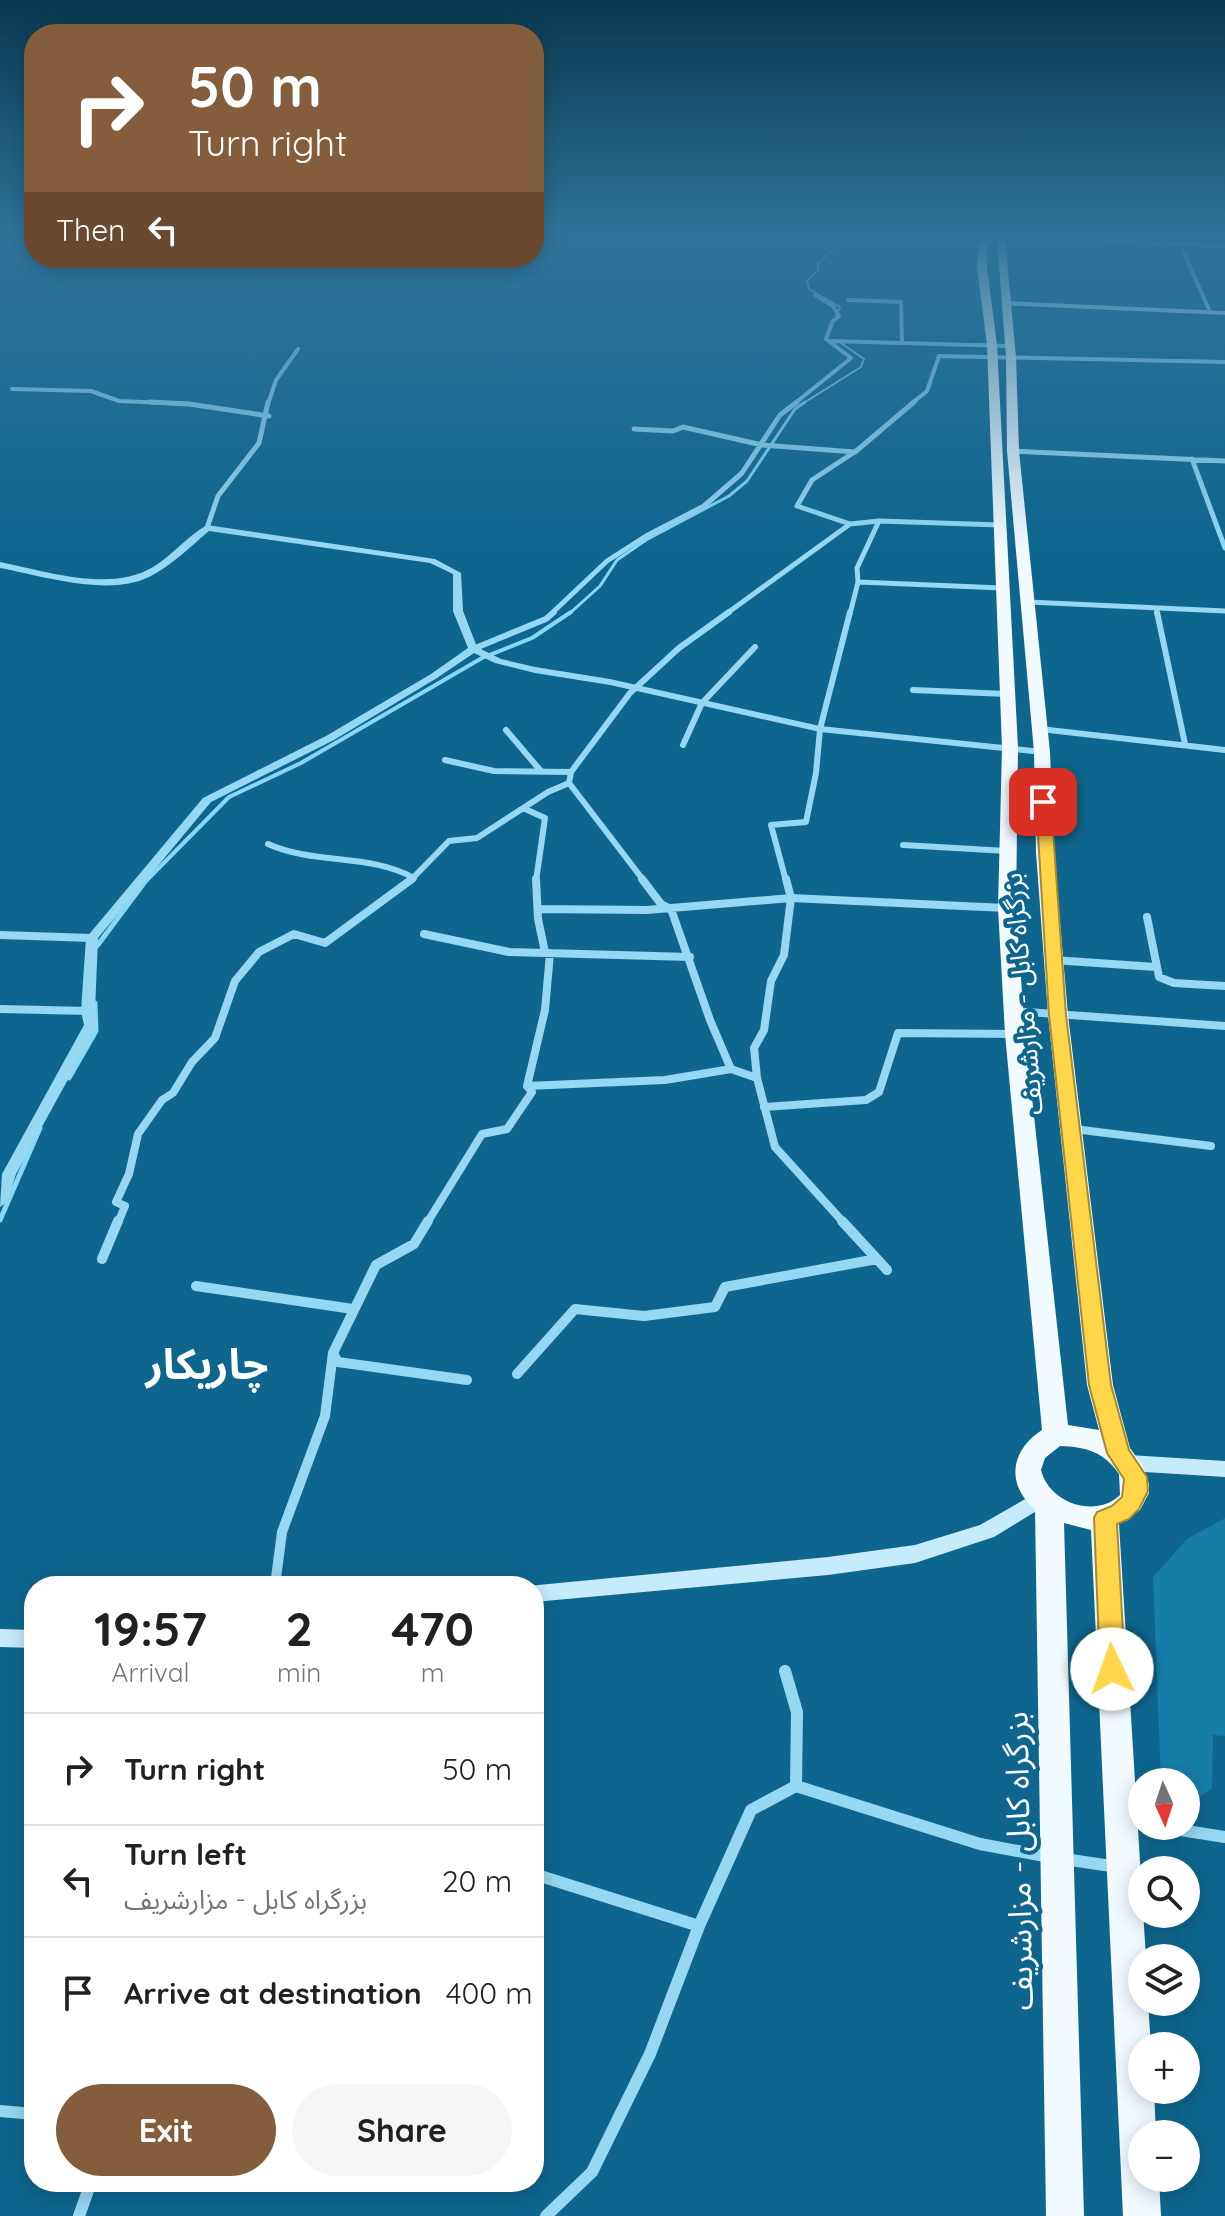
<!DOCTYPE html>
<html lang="en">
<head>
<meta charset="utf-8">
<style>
  body { margin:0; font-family:Quicksand,"Noto Sans Arabic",sans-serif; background:#f6f6f6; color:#202124; height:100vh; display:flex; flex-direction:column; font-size:30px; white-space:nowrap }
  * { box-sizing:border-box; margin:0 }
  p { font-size:26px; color:#757577 }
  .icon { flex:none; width:44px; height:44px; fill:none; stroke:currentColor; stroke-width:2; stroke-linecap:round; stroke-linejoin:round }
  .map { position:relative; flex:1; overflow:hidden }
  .sheet { position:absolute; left:24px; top:1576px; width:520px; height:616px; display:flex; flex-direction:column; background:#fff; border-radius:32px; box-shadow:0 4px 20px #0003 }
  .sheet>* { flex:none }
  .banner { position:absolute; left:24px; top:24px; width:520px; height:244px; border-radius:32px; box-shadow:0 4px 20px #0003; background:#845d3c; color:#fff; overflow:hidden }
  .needle { width:52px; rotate:177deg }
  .buttons { position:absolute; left:1128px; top:1768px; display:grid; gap:16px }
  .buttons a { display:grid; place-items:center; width:72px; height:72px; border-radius:50%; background:#fff; box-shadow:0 4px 20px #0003; font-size:40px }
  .pin { position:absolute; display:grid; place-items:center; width:68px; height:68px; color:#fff; margin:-34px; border-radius:16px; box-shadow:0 4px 12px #0006 }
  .me { position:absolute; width:88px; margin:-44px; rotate:357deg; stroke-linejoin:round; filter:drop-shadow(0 0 6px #0008) }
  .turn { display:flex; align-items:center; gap:28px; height:168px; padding:0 32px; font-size:36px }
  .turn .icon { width:104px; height:104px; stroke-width:2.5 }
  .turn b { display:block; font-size:56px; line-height:68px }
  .then { display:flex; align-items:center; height:76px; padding:0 32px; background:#0003; gap:16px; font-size:30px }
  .eta { display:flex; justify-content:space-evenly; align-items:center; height:136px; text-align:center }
  .eta b { font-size:48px; font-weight:700; line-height:56px }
  .action { display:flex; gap:16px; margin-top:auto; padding:16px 32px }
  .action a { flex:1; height:92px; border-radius:48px; background:#845d3c; color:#fff; font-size:32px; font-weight:700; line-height:92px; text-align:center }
  .action a+a { background:#f6f6f6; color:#202124 }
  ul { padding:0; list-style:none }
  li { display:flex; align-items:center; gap:24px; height:112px; padding:0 32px; border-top:2px solid #e0e0e0 }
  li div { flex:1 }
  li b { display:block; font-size:30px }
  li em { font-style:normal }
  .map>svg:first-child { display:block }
  .green { fill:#167da9 }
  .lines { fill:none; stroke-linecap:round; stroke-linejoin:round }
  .stream-far3 { stroke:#87d7f7; stroke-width:2 }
  .stream-far2 { stroke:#87d7f7; stroke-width:3 }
  .stream-far1 { stroke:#87d7f7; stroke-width:4 }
  .stream { stroke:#87d7f7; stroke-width:5 }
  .minor-far5 { stroke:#96d7f3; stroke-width:4 }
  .minor-far4 { stroke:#96d7f3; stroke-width:5 }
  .minor-far3 { stroke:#96d7f3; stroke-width:6 }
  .minor-far2 { stroke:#96d7f3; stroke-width:8 }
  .minor-far1 { stroke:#96d7f3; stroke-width:10 }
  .minor { stroke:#96d7f3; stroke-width:12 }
  .tertiary { fill:#96d7f3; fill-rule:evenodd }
  .secondary { fill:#c6ebfd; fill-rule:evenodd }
  .trunk { fill:#f1faff; fill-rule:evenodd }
  .route { fill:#ffd54a; stroke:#a68a30; stroke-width:2 }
  .labels { text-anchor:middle; stroke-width:8; stroke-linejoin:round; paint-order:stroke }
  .street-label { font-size:26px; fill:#fff; stroke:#0e668e }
  .near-street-label { font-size:32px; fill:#fff; stroke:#0e668e }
  .town-label { font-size:42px; font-weight:bold; fill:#fff; stroke:#0e668e }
</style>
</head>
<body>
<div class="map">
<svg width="1225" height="2216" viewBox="0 0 1225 2216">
  <rect width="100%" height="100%" fill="#0e668e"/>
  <path class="green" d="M1225 1518V1736L1213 1735 1212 1789 1192 1801 1186 1811V1782H1161L1153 1577 1187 1539Z"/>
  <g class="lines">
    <path class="stream-far3" d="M829 333 840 307 809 289 807 281 818 270V263L835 248 830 239
      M802 404 861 367 864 359 841 343"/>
    <path class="stream-far2" d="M569 614 600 586 617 560 646 540 729 496 747 481 795 409 805 402"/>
    <path class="stream-far1" d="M146 881 229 797 301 763 482 658 532 638 571 612"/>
    <path class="stream" d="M97 946 147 879
      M69 1078 96 1031 95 1003
      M0 1220 40 1128"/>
    <path class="minor-far5" d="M1055 239 1225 246
      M1184 253 1210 312
      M848 300 901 302 902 342
      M829 341 1010 346
      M12 389 91 391 119 401 191 404
      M268 404 276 380 298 349
      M794 404 851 358 826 339 832 322 839 316 833 306 815 295
      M911 404 927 391 939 356 1225 362"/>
    <path class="minor-far4" d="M150 402 189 404 269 416
      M634 429 673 431 683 427 762 445 855 452 914 402
      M1013 451 1225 461
      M853 453 812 480 797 506 850 524 879 521 1001 525
      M1192 459 1225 548
      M207 528 218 496 259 443 268 402
      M858 582 1002 588
      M1028 602 1225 611
      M1156 608 1157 614
      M551 614 607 561 646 536 704 506 742 473 780 415 797 402
      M726 614 850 524
      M850 614 858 582 857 568 879 521"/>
    <path class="minor-far3" d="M1157 612 1185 744
      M473 649 546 619 554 612
      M913 690 1006 694
      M1040 729 1225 750
      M506 730 540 770
      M683 745 702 703 755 647
      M445 760 494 771 571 772
      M523 808 545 818 536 881
      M268 844C315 865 369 853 414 878
      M903 845 1007 851
      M410 881 449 841 477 838 548 792 569 783
      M644 881 569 783 571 772 630 693 679 648 729 612
      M786 881 771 825 806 822 816 773 820 729 850 612"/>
    <path class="minor-far2" d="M536 879 538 919 545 952
      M642 879 661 904 671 909 710 1020 731 1069 757 1078 775 1147 844 1223
      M538 909 647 910 791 898 1006 908
      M1147 917 1159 977 1174 983 1225 986
      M424 934 509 952 690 957
      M0 935 92 938
      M1053 960 1156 967
      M0 1009 88 1011
      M1014 1011 1225 1026
      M757 1078 754 1048 764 1030 771 981 784 955 791 898 786 879
      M527 1086 665 1080 731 1069
      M764 1107 866 1100 879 1092 898 1033 1014 1034
      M1074 1129 1211 1146
      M118 1223 125 1206 116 1202 129 1174 138 1134 162 1100 173 1093 192 1062 215 1038 235 981 259 952 294 934 325 943 412 879
      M427 1223 482 1134 507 1129 532 1092 527 1086 545 1010 550 953"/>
    <path class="minor-far1" d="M842 1221 887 1270
      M102 1259 118 1221
      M196 1286 353 1309
      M333 1354 338 1362 467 1380
      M517 1374 575 1309 644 1316 715 1307 725 1287 877 1259
      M275 1586 282 1532 325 1416 333 1353 376 1265 414 1244 428 1221"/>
    <path class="minor" d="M796 1786 980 1844 1050 1857
      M1155 1826 1225 1837
      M1064 1859 1118 1867
      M534 1874 699 1926
      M0 2111 34 2114
      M79 2216 91 2182
      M546 2216 592 2172 650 2054 699 1926 751 1810 796 1786 797 1712 785 1671"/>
    <path class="tertiary" d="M207 525 435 559 461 573 463 611 477 647 501 659 535 667 610 679 820 726 1042 749 1047 752 1042 755 820 732 610 685 535 673 495 663 474 653 437 678 334 740 211 802 98 938 95 1011 98 1025 16 1174 7 1202 0 1207 2 1174 84 1025 81 1011 86 938 203 798 326 736 431 674 468 648 453 611V574L430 563 209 531C190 547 171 566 149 577 108 597 43 576 0 568V562C45 571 111 593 153 567 172 556 187 536 207 525Z"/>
    <path class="secondary" d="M1005 301 1225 311V315L1002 305Z
      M1129 1455 1225 1461V1477L1129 1471 1122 1469 1119 1463 1122 1457Z
      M1041 1490 1048 1492 1051 1498 1048 1504 994 1537 915 1563 828 1575 534 1602V1586H528L828 1557 915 1545 980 1525Z
      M0 1629 34 1630V1648L0 1647Z"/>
    <path class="trunk" d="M980 239H988L987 267 997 345 1018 748 1016 908 1025 1034 1068 1425 1099 1430 1087 1385 1048 1015 1036 852 1034 752 1007 451 1006 357 997 239H1005L1016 357 1019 451 1050 752 1054 852 1068 1015 1113 1385 1130 1448 1143 1466 1149 1484V1493L1140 1510 1119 1524 1146 1958H1142V2002H1148L1151 2046H1142V2090H1154L1156 2134H1142V2178H1159L1161 2216H1123L1091 1530 1064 1523 1084 2216H1046L1035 1509C1005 1484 1011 1450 1042 1430L1005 1034 998 908 1002 748 987 345 977 267ZM1060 1446C1087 1447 1104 1452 1119 1474L1120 1495C1095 1519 1049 1503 1041 1470L1045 1458Z"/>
  </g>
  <linearGradient id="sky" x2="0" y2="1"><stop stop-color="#08384e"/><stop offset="0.43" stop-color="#30749b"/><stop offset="1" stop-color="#30749b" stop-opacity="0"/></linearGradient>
  <rect width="1225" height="550" fill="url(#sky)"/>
  <path class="route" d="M1043 797 1051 802 1066 1015 1111 1385 1129 1450 1147 1477 1148 1491 1139 1509 1129 1519 1117 1524 1125 1669 1121 1677 1112 1680 1103 1677 1100 1669 1094 1518 1097 1512 1112 1506 1122 1497 1124 1479 1107 1453 1089 1385 1049 1015 1036 802Z"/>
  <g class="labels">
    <g class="street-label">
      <text transform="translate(1023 994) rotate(-95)" y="9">بزرگراه کابل - مزارشریف</text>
    </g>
    <g class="near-street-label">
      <text transform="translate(1019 1861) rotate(-91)" y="11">بزرگراه کابل - مزارشریف</text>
    </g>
    <g class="town-label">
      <text x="207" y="1379">چاریکار</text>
    </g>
  </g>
</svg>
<div class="buttons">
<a><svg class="needle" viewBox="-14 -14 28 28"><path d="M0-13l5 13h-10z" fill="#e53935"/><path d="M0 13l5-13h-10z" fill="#757577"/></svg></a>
<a><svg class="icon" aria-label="search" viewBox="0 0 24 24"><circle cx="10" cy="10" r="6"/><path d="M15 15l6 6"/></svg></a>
<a><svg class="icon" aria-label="layers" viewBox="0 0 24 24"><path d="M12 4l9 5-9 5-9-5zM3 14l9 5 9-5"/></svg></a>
<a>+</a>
<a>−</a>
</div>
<div class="pin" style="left:1043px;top:802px;background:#d93025"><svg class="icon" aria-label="arrive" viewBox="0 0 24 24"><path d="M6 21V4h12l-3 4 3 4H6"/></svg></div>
<svg class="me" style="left:1112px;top:1669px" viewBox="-20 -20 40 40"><circle r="19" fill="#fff"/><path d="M0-13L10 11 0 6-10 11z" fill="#ffd54a"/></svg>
<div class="banner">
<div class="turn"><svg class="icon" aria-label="right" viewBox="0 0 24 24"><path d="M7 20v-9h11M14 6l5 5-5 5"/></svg><div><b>50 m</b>Turn right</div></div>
<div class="then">Then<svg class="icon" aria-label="left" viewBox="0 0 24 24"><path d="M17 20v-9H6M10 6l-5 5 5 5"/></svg></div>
</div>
<section class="sheet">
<div class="eta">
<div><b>19:57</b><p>Arrival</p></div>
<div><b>2</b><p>min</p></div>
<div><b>470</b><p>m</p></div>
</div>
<ul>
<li><svg class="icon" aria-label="right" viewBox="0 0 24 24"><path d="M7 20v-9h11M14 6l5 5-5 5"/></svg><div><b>Turn right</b></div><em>50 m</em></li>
<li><svg class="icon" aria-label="left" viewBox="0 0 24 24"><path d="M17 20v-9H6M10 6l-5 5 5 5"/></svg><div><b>Turn left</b><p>بزرگراه کابل - مزارشریف</p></div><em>20 m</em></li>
<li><svg class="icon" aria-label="arrive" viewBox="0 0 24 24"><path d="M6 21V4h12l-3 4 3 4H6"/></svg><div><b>Arrive at destination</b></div><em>400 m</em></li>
</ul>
<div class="action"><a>Exit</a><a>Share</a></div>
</section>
</div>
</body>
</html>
